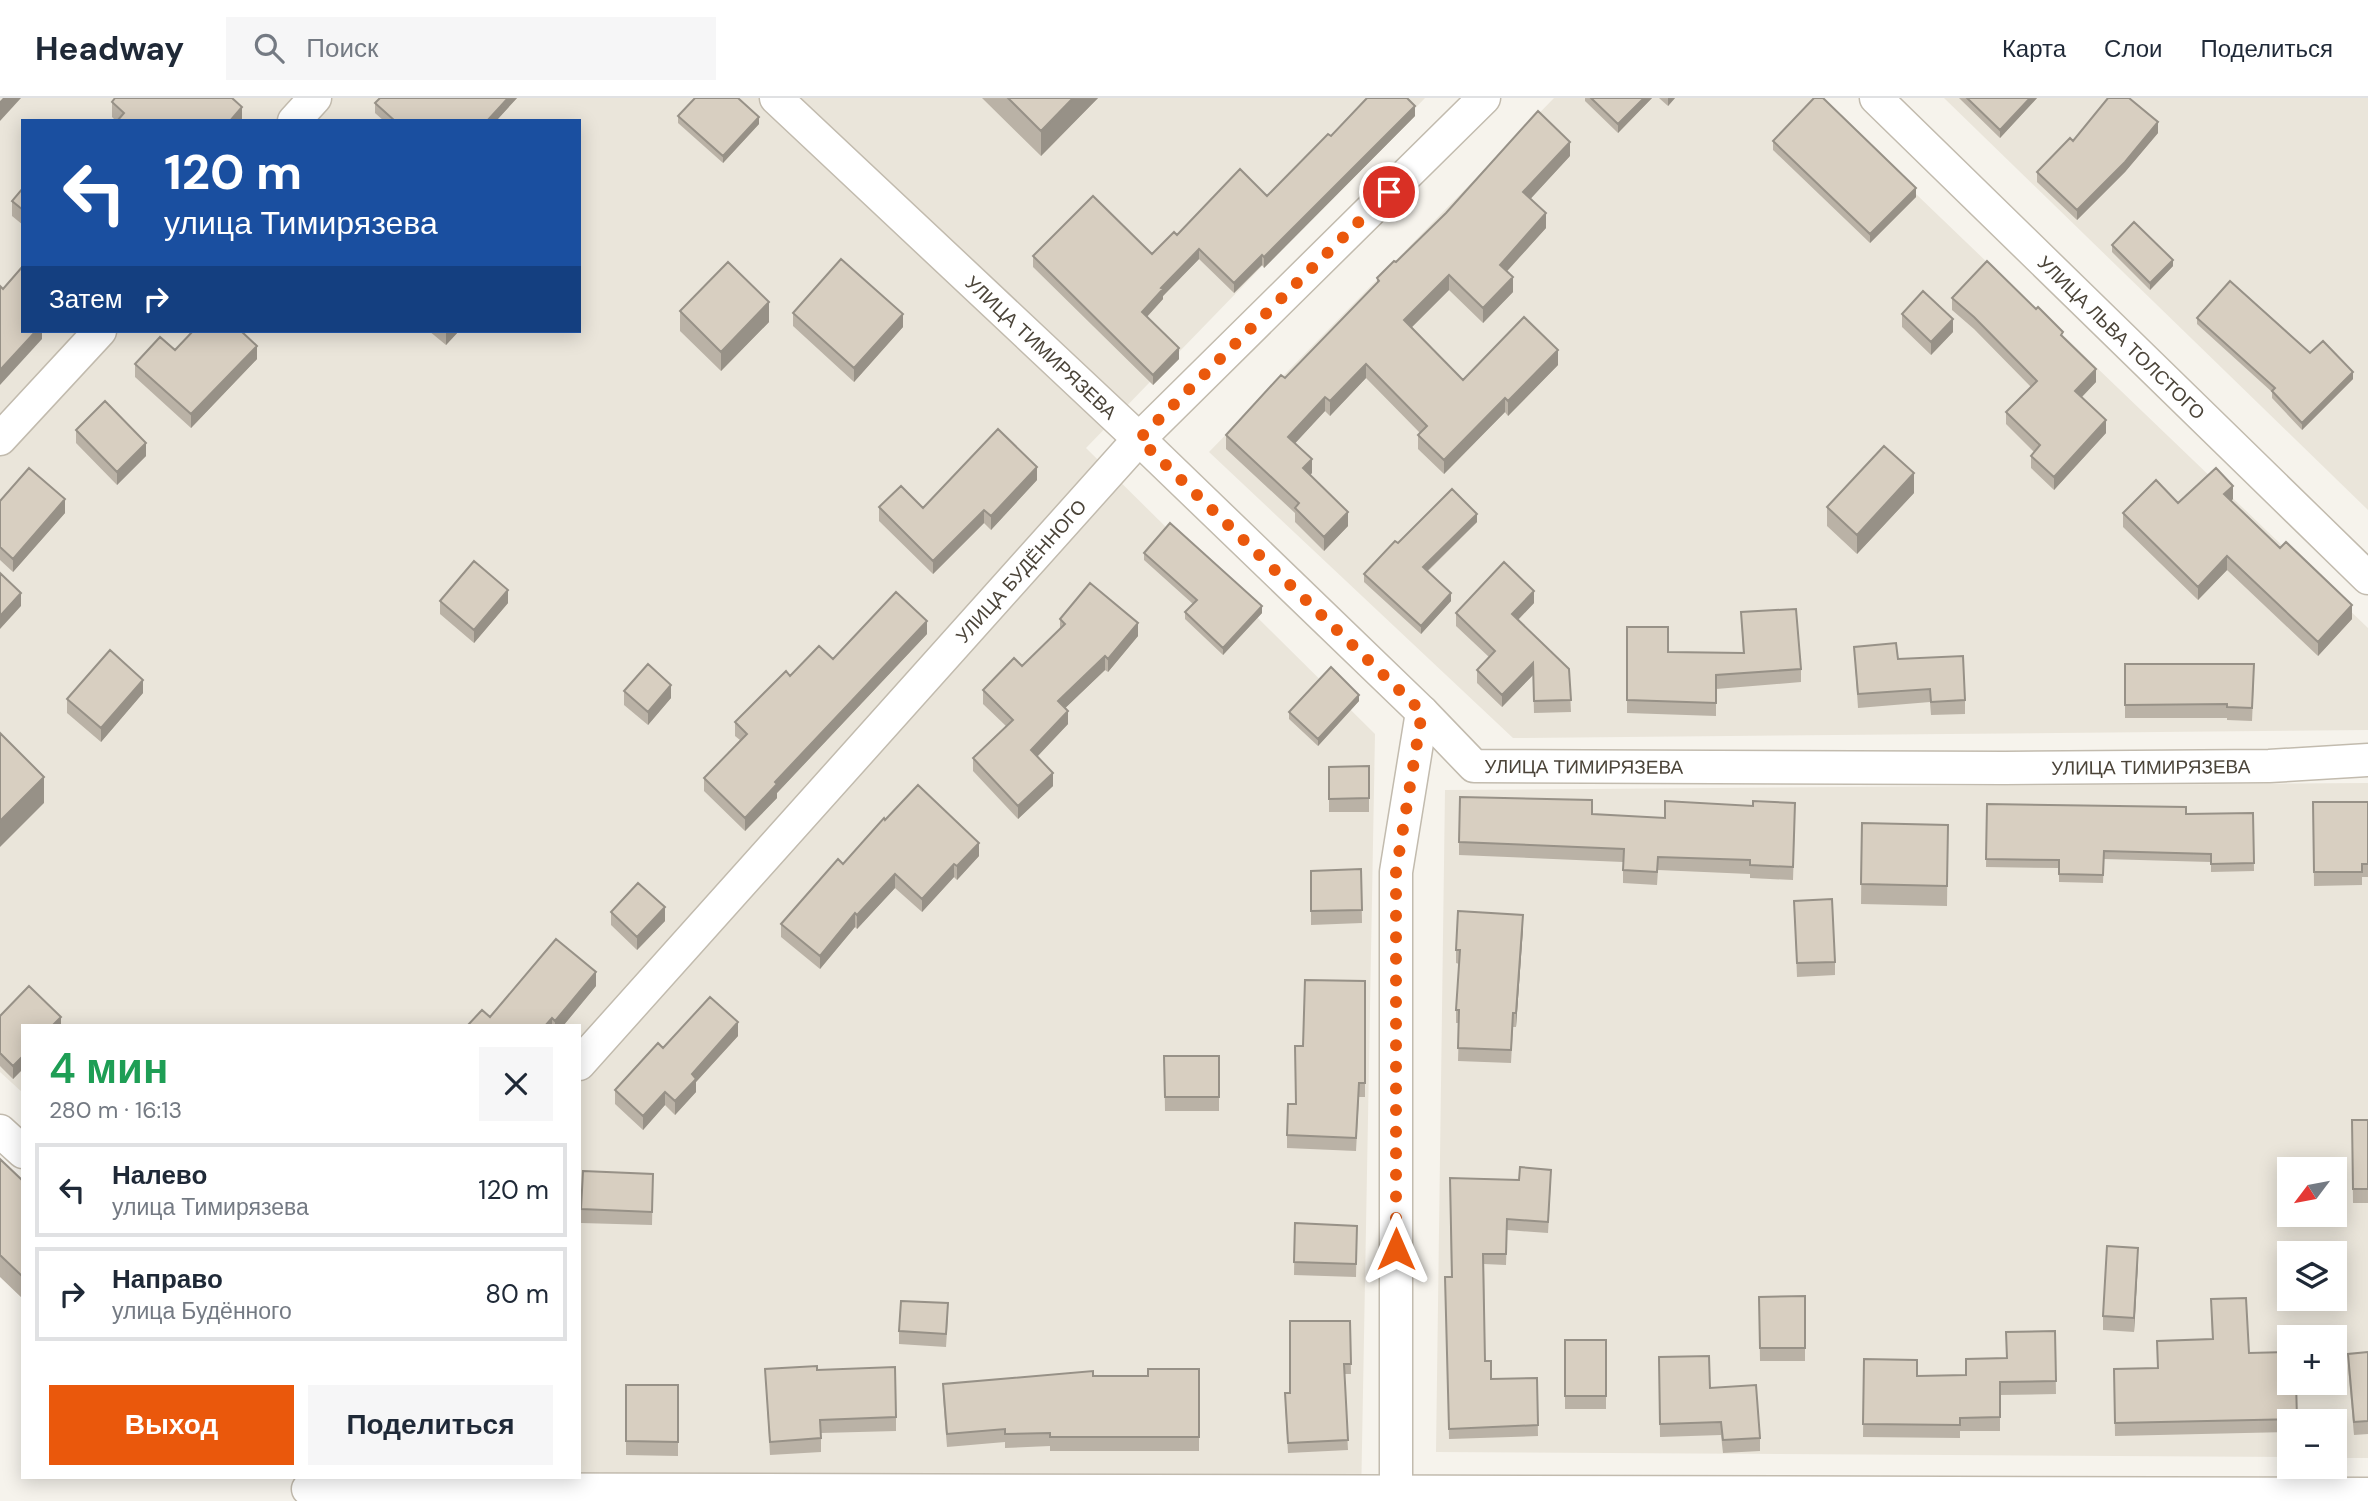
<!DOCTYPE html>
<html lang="ru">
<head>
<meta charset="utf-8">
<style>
  body { margin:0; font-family:"DM Sans",sans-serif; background:#f6f6f7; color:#1f2937; height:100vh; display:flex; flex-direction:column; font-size:26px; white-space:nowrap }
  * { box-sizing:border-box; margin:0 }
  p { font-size:23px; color:#747a83 }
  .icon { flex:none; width:38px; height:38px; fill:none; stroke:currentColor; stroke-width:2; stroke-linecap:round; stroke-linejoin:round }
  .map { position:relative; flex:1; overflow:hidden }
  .drawer { position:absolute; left:21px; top:926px; width:560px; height:455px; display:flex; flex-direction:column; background:#fff; border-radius:0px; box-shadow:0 4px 18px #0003 }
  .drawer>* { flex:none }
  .hud { position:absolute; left:21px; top:21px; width:560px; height:214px; border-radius:0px; box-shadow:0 4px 18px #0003; background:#1a4fa0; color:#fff; overflow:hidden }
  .needle { width:46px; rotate:238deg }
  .controls { position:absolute; left:2277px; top:1059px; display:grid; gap:14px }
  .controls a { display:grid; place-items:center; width:70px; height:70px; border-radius:0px; background:#fff; box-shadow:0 4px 18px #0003; font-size:35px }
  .pin { position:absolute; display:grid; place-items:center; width:60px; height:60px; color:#fff; margin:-30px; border:4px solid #fff; border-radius:50%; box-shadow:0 2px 7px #0007 }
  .me { position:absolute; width:77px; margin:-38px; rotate:0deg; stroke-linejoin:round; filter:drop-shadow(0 0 5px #0008) }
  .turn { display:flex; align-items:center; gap:24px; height:147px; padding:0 28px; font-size:32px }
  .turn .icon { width:91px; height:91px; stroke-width:2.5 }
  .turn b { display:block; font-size:49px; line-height:60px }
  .then { display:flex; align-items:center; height:66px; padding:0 28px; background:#0003; gap:14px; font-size:26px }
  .round { display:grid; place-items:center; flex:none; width:74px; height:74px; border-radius:0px; background:#f6f6f7 }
  .headline { display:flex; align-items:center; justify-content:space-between; height:119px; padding:0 28px }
  h1 { font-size:42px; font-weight:600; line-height:52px; color:#1e9e55 }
  .cta { display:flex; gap:14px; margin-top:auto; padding:14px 28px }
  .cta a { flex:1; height:80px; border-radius:0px; background:#ea580c; color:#fff; font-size:28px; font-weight:600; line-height:80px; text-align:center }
  .cta a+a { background:#f6f6f7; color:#1f2937 }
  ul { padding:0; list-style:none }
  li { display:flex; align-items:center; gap:21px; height:94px; margin:0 14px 10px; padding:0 14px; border:4px solid #e0e1e3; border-radius:0px }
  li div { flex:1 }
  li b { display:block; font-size:26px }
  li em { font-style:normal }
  header { display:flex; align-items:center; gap:42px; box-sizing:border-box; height:98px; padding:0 35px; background:#fff; border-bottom:2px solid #e0e1e3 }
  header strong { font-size:33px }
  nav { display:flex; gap:38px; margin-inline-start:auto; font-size:24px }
  .search { width:490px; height:63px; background:#f6f6f7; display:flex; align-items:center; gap:18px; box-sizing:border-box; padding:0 24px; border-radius:0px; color:#747a83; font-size:26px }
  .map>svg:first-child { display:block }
  .residential { fill:#eae5da; fill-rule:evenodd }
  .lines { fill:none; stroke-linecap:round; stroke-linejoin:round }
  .minor-casing { stroke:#c2bbae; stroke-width:35 }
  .minor { stroke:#fff; stroke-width:32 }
  .wall { fill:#bab2a6 }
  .shaded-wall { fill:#979187 }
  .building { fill:#d8cfc1; stroke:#979187; stroke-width:2 }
  .route { stroke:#ea580c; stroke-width:12; stroke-dasharray:0 21.6 }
  .labels { text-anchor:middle; stroke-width:5; stroke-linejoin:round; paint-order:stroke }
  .street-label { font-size:19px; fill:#4b4439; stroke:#fff }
</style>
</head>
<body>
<header>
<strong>Headway</strong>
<div class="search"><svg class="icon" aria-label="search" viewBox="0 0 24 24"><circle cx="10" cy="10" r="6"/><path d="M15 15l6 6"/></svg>Поиск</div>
<nav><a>Карта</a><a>Слои</a><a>Поделиться</a></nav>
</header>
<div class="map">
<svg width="2368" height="1403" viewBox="0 0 2368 1403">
  <rect width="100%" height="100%" fill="#f6f3ec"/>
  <path class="residential" d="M0 0H1425L1086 350 1375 636 1361 1403 579 1379V928H23V995L0 974ZM23 23H579V233H23Z
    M1554 0H1816L2368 530V632L1513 640 1209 354Z
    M1944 0H2368V412Z
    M2368 685V1360H2335L2334 1323H2289V1359L1436 1354 1445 692ZM2289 1071H2334V1116H2289ZM2289 1155H2334V1200H2289ZM2289 1239H2334V1284H2289Z"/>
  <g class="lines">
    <defs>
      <g id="minor">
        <path id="s1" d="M776 0 1139 341 1422 614 1474 668 2005 670 2269 668 2368 662"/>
        <path id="s2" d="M1876 0 2368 480"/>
        <path d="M294 23 315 0"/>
        <path d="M0 341 100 233"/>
        <path id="s3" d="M579 966 1139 341 1484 0"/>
        <path d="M0 1033 23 1054"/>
        <path d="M308 1391 2368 1396"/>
        <path d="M1396 1403V774L1422 614"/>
      </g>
    </defs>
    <use href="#minor" class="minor-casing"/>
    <use href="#minor" class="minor"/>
  </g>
  <path class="wall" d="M517 0 496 23H384L375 15V5Z
    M982 0H1098L1041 58Z
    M1585 0H1652L1618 35 1585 3Z
    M1659 0H1675L1668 8Z
    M1959 0H2037L2000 40Z
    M112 4 242 23H116L112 19Z
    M678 18 759 26 723 65 678 25Z
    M1415 18 1264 170 1262 167 1234 195 1199 161 1163 198V201L1147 219 1179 261 1153 287 1033 169V158L1152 156 1177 137 1267 98 1331 38Z
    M2158 35 2125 74 2077 122 2037 84V74L2073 43Z
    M1773 43 1916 99 1870 145 1773 52Z
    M1570 58 1530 101 1546 130 1506 173 1513 194 1483 225 1449 192 1412 229 1463 282 1558 267 1508 318 1505 314 1444 376 1418 351V337L1420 335 1366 280 1330 318 1325 313 1295 345 1312 375 1310 377 1348 428 1324 453 1295 424V415L1226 351V337L1285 280 1377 185V180L1396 164Z
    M23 90V127L12 118V103Z
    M2112 147 2173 168 2150 192 2112 154Z
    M1952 200 2063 239 2096 284 2082 299 2106 335 2054 392 2031 370V358L2034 354 2006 326V314L2031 289 1974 231 1952 212Z
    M680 213 769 224 721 273 680 233Z
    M793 215 903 229 854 284 793 228Z
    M1902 216 1953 234 1931 257 1902 229Z
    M2197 220 2310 255 2353 281 2302 332 2272 300V294L2197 226Z
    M429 233H459L446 247Z
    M175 252 257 261 191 330 135 279V266Z
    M76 332 146 358 117 387 76 345Z
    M1037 382 991 432 984 425 933 476 879 423V409L923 410Z
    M1914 395 1857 456 1827 428V409Z
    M2233 401 2231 403 2352 521 2318 558 2227 472 2198 502 2123 429V415L2178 405Z
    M0 403 65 415 13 474 0 462Z
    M1477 424 1428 473 1451 503 1421 536 1364 484V476L1398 445Z
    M1144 455 1262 515 1223 557 1185 521V514L1193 506 1144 462Z
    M440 503 508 505 474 545 440 516Z
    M1534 505 1518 522 1569 571 1571 614 1534 615 1533 577 1502 609 1477 585V572L1489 559 1456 528V515Z
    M1741 514 1801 571V584L1716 591V618L1627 615V529L1668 554 1743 555Z
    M1060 521 1138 538 1108 574 1105 572 1065 610 1068 626 1037 659 1053 688 1018 721 973 673V660L1006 628 983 606V592L1022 568 1060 531Z
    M927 536 777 695V700L745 733 704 693V680L740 642 735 638V624L790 578 833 561Z
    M1854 549 1965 602V616L1931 617 1930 604 1858 610Z
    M2125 566 2254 579 2252 623 2227 622V620H2125Z
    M624 593 671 600 648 627 624 607Z
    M143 595 101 644 67 615V601Z
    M1359 603 1318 648 1289 621V614Z
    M1329 669 1369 700V714H1329Z
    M2313 704H2368V779H2362V787L2314 788Z
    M1987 706 2186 716 2253 715 2254 773 2211 774V764L2104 761 2103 785 2059 784V770L1986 769Z
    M1592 716 1665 720 1795 719 1793 782 1750 780V776L1658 772 1657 787 1623 785V764L1459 757V744Z
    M1862 725 1948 727 1947 808 1861 806Z
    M979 758 957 782 954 779 922 814 895 790 857 831 855 829 820 871 781 839V826L843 766Z
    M1361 771 1362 825 1311 827V773Z
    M1794 803 1835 864V877L1797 879Z
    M611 814 665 823 637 852 611 827Z
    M1523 830 1516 929H1513L1511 965 1458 963 1459 925H1456V912L1459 866 1456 865V852Z
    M1365 883V999H1359L1356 1053 1287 1050V1037L1296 1006 1303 948Z
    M596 888 563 928H467L490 919Z
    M0 918 61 928 13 981 0 968Z
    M738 938 696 984V994L675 1017 665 1007 643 1032 615 1006V992L663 950Z
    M1164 958H1219V1013H1165Z
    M2352 1022H2368V1105H2353Z
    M0 1061 23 1083V1201L0 1179Z
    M653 1076 652 1127 581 1125V1111Z
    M1450 1080 1551 1082 1548 1135 1507 1132 1506 1167 1484 1166 1485 1263 1491 1281 1537 1280 1538 1338 1449 1341 1445 1179H1451Z
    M1295 1125 1357 1128 1356 1179 1294 1177Z
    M2138 1164 2134 1234 2103 1232V1218Z
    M1805 1198V1263H1760L1759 1199Z
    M2211 1201 2249 1255 2296 1284 2297 1323H2289V1334L2115 1338 2114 1271 2157 1270V1243L2212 1241Z
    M948 1219 946 1249 899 1246V1233Z
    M1350 1223 1351 1276H1344L1348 1352 1288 1355 1285 1305 1290 1295Z
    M2055 1233 2056 1296 2000 1297V1333H1960V1340L1863 1339 1864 1261 1917 1278 1966 1277 2006 1260Z
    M1565 1242H1606V1311H1565Z
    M2368 1254V1336L2354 1337 2348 1269V1256Z
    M1659 1259 1760 1340V1353L1723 1355 1721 1337 1660 1339Z
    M765 1271 817 1272 896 1319V1333L821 1335V1354L770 1357Z
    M1199 1271V1353H1050V1348L1005 1350V1344L947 1349 943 1299V1286L1093 1278H1148Z
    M626 1287H678V1358L626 1357Z"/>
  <path class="shaded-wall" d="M3 0H21L0 23V3Z
    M508 0H517L496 23H487Z
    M1073 0H1098L1041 58V33Z
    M1644 0H1652L1618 35V26Z
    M1668 0H1675L1668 8Z
    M2030 0H2037L2000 40V32Z
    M1415 8V18L1264 170V159Z
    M242 9V23H230Z
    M759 19V26L723 65V58Z
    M2158 24V35L2125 74 2077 122V112Z
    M1570 44V58L1523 109V94Z
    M1916 90V99L1870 145V136Z
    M1546 115V130L1500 181V167Z
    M1199 151V161L1163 198V201L1142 224V214L1161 190Z
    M1262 157V167L1234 195V185Z
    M2173 162V168L2150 192V185Z
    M1449 177V192L1404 237V222Z
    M1513 179V194L1483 225V210Z
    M769 204V224L721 273V254Z
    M903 216V229L854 284V270Z
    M1953 221V234L1931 257V244Z
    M36 233H42V241L0 287V272Z
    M447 233H459L446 247V234Z
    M257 248V261L191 330V316Z
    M1179 250V261L1153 287V277Z
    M1558 252V267L1508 318V303Z
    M1366 266V280L1330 318V303Z
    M2096 271V284L2075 306V293Z
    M2353 274V281L2302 332V325Z
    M1325 299V313L1288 353V339Z
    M1505 300V314L1444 376V362Z
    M2106 322V335L2054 392V379Z
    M146 345V358L117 387V374Z
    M1312 361V375L1303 384V370Z
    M1037 369V382L991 432V418Z
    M1914 375V395L1857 456V437Z
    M2233 388V401L2224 410V396Z
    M65 401V415L13 474V461Z
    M984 412V425L933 476V463Z
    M1348 414V428L1324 453V439Z
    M1477 416V424L1423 477V469Z
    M2227 458V472L2198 502V489Z
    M508 492V505L474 545V532Z
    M1534 493V505L1512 528V516Z
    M21 495V508L0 531V518Z
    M1451 495V503L1421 536V528Z
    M2352 507V521L2318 558V544Z
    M1262 508V515L1223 557V550Z
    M927 523V536L777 695V700L745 733V720L775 684Z
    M1138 525V538L1108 574V561Z
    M1105 558V572L1058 617V603Z
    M1533 565V577L1502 609V597Z
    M143 582V595L101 644V630Z
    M671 587V600L648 627V614Z
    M1359 597V603L1318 648V641Z
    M1068 613V626L1031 665V652Z
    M1053 675V688L1018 721V708Z
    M44 679V705L0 749V723Z
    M979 745V758L957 782V768Z
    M954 766V779L922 814V801Z
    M895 776V790L857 831V817Z
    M665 809V823L637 852V839Z
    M855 815V829L820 871V858Z
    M1523 817V830L1516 929V915Z
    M596 874V888L563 928H555V923Z
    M61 919V928H52Z
    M552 920V928H545Z
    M738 924V938L696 984V994L675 1017V1003L692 976Z
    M23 958V971L13 981V968Z
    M665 994V1007L643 1032V1018Z
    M2138 1150V1164L2134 1234V1220Z"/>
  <path class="building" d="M115 0H232L242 9 230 23H117L124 15 112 4Z
    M380 0H508L487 23H395L375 5Z
    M695 0H738L759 19 723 58 678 18Z
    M1008 0H1073L1041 33Z
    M1367 0H1407L1415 8 1264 159 1262 157 1234 185 1199 151 1161 190 1163 191 1142 214 1179 250 1153 277 1033 158 1093 98 1152 156 1174 134 1177 137 1240 71 1267 98 1328 36 1331 38Z
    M1591 0H1644L1618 26Z
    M1814 0H1823L1916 90 1870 136 1773 43Z
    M1967 0H2030L2000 32Z
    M2108 0H2129L2158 24 2125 64 2077 112 2037 74 2070 40 2073 43Z
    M1538 13 1570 44 1523 94 1546 115 1500 167 1513 179 1483 210 1449 177 1404 222 1463 282 1524 219 1558 252 1508 303 1505 300 1444 362 1418 337 1427 328 1366 266 1330 303 1325 299 1288 339 1312 361 1303 370 1348 414 1324 439 1295 410 1299 405 1226 337 1281 277 1285 280 1379 183 1377 180 1394 163 1396 164 1446 115Z
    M23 90V112L12 103Z
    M2134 124 2173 162 2150 185 2112 147Z
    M841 161 903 216 854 270 793 215Z
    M1987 163 2036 211 2038 209 2063 234 2061 237 2096 271 2075 293 2106 322 2054 379 2031 358 2040 347 2006 314 2037 283 1974 219 1952 200Z
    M728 164 769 204 721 254 680 213Z
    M23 168V233H36L0 272V188L3 191Z
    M2230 183 2310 255 2323 243 2353 274 2302 325 2272 293 2275 290 2197 220Z
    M1923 193 1953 221 1931 244 1902 216Z
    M193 233H241L257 248 191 316 135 266 160 239 175 252Z
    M105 303 146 345 117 374 76 332Z
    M998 331 1037 369 991 418 984 412 933 463 879 409 901 388 923 410Z
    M1884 348 1914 375 1857 437 1827 409Z
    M29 370 65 401 13 461 0 449V403Z
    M2216 370 2233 388 2224 396 2280 450 2286 444 2352 507 2318 544 2227 458 2198 489 2123 415 2156 382 2178 405Z
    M1452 391 1477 416 1423 469 1451 495 1421 528 1364 476 1395 443 1398 445Z
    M1170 425 1262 508 1223 550 1185 514 1197 502 1144 455Z
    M474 463 508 492 474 532 440 503Z
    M1504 464 1534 493 1512 516 1569 571 1571 602 1534 603 1533 565 1502 597 1477 572 1495 553 1456 515Z
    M0 475 21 495 0 518Z
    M1090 485 1138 525 1108 561 1105 558 1058 603 1068 613 1031 652 1053 675 1018 708 973 660 1013 622 983 592 1014 560 1022 568 1065 526 1060 521Z
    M896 494 927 523 775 684 777 686 745 720 704 680 747 636 735 624 786 573 790 578 819 548 833 561Z
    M1796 511 1801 571 1716 577V605L1627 602V529H1668V554L1744 555 1741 514Z
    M1896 545 1898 561 1963 558 1965 602 1931 604 1930 591 1858 596 1854 549Z
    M110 552 143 582 101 630 67 601Z
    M648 566 671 587 648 614 624 593Z
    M2125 566H2254L2252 610 2227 609V606L2125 607Z
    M1331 569 1359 597 1318 641 1289 614Z
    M0 635 44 679 0 723Z
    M1369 668V700L1329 701V669Z
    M918 687 979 745 957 768 954 766 922 801 895 776 857 817 855 815 820 858 781 826 838 761 843 766 884 720 885 722Z
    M1460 699 1592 702V716L1665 720V703L1753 708V703L1795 705 1793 769 1750 767V762L1658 759 1657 774 1623 772 1624 751 1459 744Z
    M2313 704H2368V766H2362V774H2314Z
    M1987 706 2186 709V716L2253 715 2254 765 2211 766V756L2104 753 2103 777 2059 776V762L1986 761Z
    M1862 725 1948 727 1947 788 1861 786Z
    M1361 771 1362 812 1311 813V773Z
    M638 785 665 809 637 839 611 814Z
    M1832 801 1835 864 1797 865 1794 803Z
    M1458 813 1523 817 1516 915H1513L1511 952 1458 950 1459 912H1456L1460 852H1456Z
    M556 841 596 874 555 923 552 920 545 928H467L482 912 490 919Z
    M1305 882 1365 883V985H1359L1356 1040 1287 1037 1288 1006H1296L1295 948H1303Z
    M29 888 61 919 52 928H23V958L13 968 0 955V918Z
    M710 899 738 924 692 976 696 981 675 1003 665 994 643 1018 615 992 658 945 663 950Z
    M1164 958H1219V999H1165Z
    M2352 1022H2368V1091H2353Z
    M0 1061 23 1083V1179L0 1157Z
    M1520 1069 1551 1072 1548 1124 1507 1121 1506 1156H1483L1485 1263H1491V1281L1537 1280 1538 1327 1449 1331 1445 1179H1452L1450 1080 1519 1082Z
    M583 1073 653 1076 652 1114 581 1111Z
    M1295 1125 1357 1128 1356 1166 1294 1164Z
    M2107 1148 2138 1150 2134 1220 2103 1218Z
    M1805 1198V1250H1760L1759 1199Z
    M2246 1200 2249 1255 2289 1254V1284H2296L2297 1321 2115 1325 2114 1271 2158 1270 2157 1243 2213 1241 2211 1201Z
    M901 1203 948 1205 946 1236 899 1233Z
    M1290 1223H1350L1351 1266H1344L1348 1342 1288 1345 1285 1295H1290Z
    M2055 1233 2056 1283 2000 1284V1319L1960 1320V1327L1863 1326 1864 1261 1917 1262V1278L1966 1277V1261L2007 1260 2006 1234Z
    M1565 1242H1606V1298H1565Z
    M2368 1254V1323L2354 1324 2348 1256Z
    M1709 1258 1710 1290 1756 1287 1760 1340 1723 1342 1721 1324 1660 1326 1659 1259Z
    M817 1268V1272L895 1269 896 1319 820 1322 821 1340 770 1344 765 1271Z
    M1148 1271H1199V1339H1050V1335L1005 1336V1331L947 1336 943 1286 1093 1273V1278H1148Z
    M626 1287H678V1344L626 1343Z"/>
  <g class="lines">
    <path class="route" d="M1389 94 1139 341 1422 614 1396 774V1151"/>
  </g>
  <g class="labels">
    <g class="street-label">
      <text dy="7" stroke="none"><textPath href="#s2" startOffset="343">УЛИЦА ЛЬВА ТОЛСТОГО</textPath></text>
      <text dy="7" stroke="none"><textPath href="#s1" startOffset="364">УЛИЦА ТИМИРЯЗЕВА</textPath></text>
      <text dy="7" stroke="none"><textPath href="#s3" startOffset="662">УЛИЦА БУДЁННОГО</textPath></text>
      <text dy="7" stroke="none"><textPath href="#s1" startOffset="1076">УЛИЦА ТИМИРЯЗЕВА</textPath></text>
      <text dy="7" stroke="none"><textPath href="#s1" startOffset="1643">УЛИЦА ТИМИРЯЗЕВА</textPath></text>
    </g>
  </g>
</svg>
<div class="controls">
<a><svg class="needle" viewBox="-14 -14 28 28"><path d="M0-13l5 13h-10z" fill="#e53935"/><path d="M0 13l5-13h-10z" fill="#747a83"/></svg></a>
<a><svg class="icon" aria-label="layers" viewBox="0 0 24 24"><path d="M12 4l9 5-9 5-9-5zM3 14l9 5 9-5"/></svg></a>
<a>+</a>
<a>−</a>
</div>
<div class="pin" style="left:1389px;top:94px;background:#d93025"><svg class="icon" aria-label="arrive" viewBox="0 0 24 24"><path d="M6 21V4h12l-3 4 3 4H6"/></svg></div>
<svg class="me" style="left:1396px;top:1151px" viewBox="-20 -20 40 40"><path d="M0-17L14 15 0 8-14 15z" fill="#ea580c" stroke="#fff" stroke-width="4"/></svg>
<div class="hud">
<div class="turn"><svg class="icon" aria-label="left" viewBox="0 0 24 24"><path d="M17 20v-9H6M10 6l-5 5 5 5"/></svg><div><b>120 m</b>улица Тимирязева</div></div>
<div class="then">Затем<svg class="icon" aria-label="right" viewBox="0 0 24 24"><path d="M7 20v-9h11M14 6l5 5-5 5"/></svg></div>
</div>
<section class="drawer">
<div class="headline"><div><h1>4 мин</h1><p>280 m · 16:13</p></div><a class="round"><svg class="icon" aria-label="close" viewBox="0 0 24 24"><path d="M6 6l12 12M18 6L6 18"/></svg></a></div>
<ul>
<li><svg class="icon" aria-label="left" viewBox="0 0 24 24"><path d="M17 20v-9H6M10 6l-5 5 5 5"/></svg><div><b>Налево</b><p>улица Тимирязева</p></div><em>120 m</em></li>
<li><svg class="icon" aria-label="right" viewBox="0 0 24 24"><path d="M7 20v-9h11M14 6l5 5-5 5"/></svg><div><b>Направо</b><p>улица Будённого</p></div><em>80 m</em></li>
</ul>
<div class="cta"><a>Выход</a><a>Поделиться</a></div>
</section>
</div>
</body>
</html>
